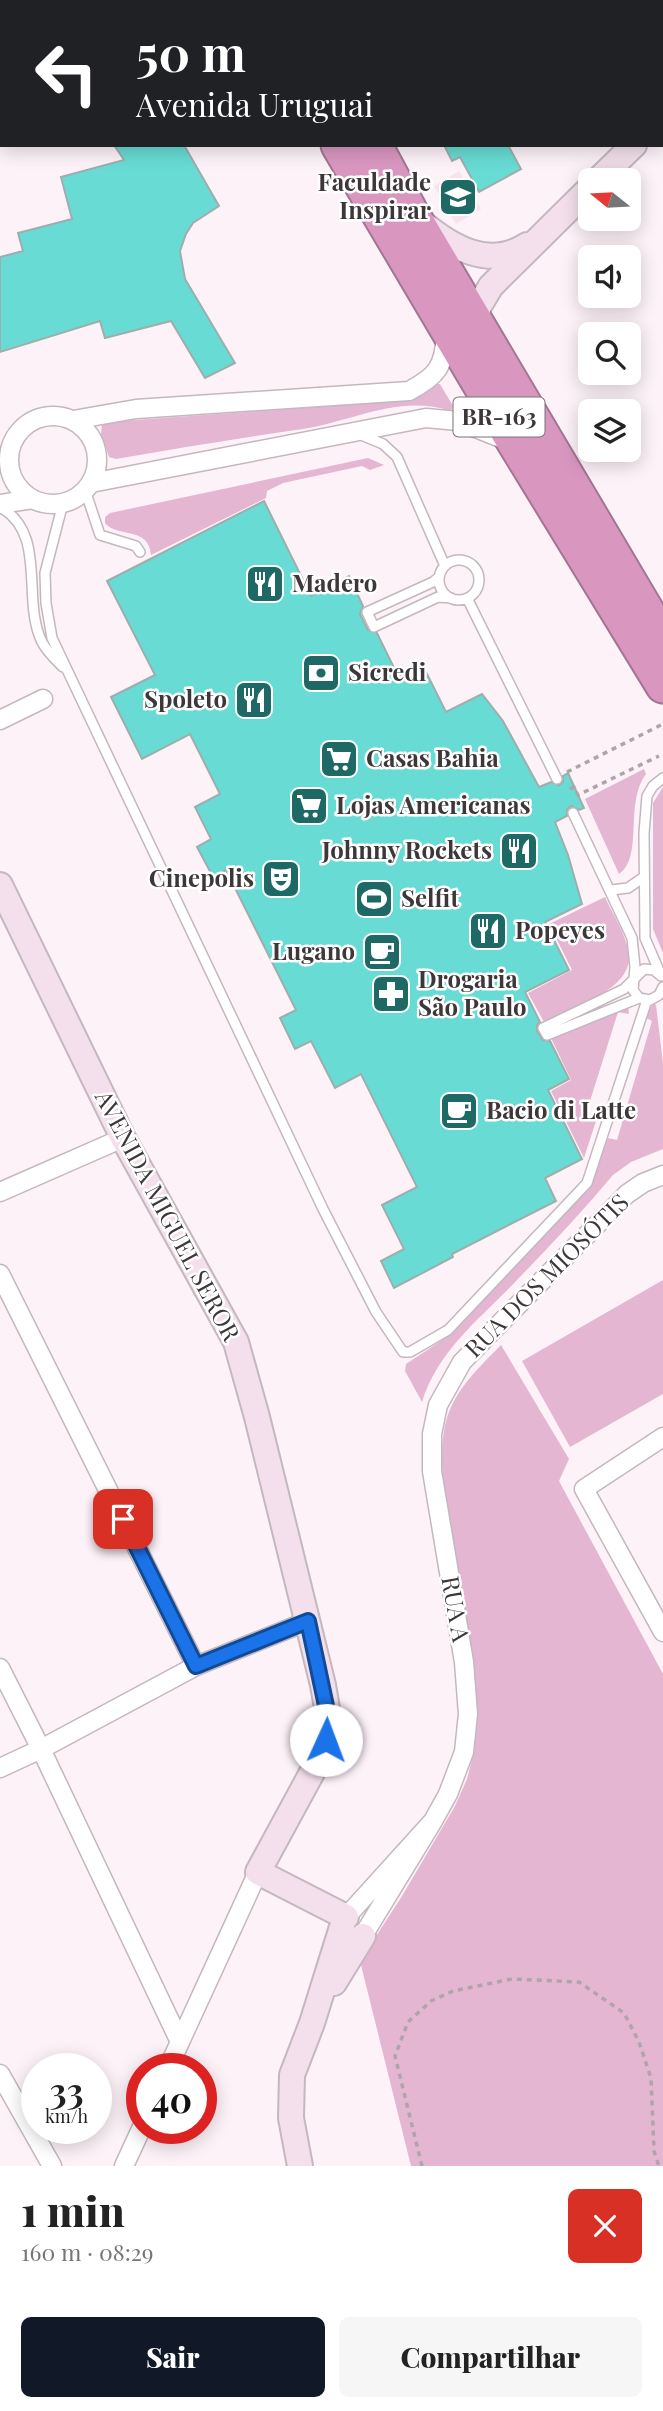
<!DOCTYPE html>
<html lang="pt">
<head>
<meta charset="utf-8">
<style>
  body { margin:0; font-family:"Playfair Display",serif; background:#f6f6f6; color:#222; height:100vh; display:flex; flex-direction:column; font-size:26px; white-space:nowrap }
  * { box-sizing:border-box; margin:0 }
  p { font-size:23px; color:#767676 }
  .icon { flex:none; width:38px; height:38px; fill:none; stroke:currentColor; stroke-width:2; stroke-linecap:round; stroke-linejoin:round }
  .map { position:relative; height:2166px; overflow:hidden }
  .details { display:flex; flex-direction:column; background:#fff; flex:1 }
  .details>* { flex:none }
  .top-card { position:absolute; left:0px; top:0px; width:663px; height:147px; box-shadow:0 4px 18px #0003; background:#202124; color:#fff; overflow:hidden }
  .needle { width:46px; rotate:288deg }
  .fabs { position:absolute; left:578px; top:168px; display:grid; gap:14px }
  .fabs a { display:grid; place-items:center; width:63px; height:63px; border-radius:10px; background:#fff; box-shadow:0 4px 18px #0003; font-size:35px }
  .speed { position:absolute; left:21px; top:2053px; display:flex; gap:14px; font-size:35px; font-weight:700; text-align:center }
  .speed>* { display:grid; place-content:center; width:91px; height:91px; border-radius:50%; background:#fff; box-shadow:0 4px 18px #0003; line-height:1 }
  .speed small { font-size:18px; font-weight:400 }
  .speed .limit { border:10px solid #d22; background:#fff; color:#111 }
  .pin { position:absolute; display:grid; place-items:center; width:60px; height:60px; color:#fff; margin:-30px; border-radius:14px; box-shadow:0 4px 10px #0006 }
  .me { position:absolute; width:77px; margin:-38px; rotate:2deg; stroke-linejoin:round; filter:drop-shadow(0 0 5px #0008) }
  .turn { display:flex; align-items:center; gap:24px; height:147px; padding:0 21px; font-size:32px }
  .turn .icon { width:91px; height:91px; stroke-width:2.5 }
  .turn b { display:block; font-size:49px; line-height:60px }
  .round { display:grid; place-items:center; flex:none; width:74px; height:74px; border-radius:10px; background:#f6f6f6 }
  .headline { display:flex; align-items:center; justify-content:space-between; height:119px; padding:0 21px }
  h1 { font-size:42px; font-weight:800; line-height:52px }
  .cta { display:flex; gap:14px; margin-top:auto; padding:14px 21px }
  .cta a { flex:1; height:80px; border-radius:10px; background:#111827; color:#fff; font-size:28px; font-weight:800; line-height:80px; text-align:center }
  .cta a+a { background:#f6f6f6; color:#222 }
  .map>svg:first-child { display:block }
  .built { fill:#f8e2ee }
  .green { fill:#e4b6d1 }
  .building { fill:#68dbd4; stroke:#9daeac; stroke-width:2 }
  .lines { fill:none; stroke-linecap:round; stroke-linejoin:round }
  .lane-casing { stroke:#c4b7be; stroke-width:12 }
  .street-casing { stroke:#c4b7be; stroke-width:21 }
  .secondary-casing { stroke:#c4b7be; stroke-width:28 }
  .highway-casing { stroke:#a27591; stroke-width:37 }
  .path { stroke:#aea4a9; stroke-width:3.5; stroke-dasharray:5 5; stroke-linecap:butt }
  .lane { stroke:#fff; stroke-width:9 }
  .street { stroke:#fff; stroke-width:18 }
  .secondary { stroke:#f4e0ec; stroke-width:24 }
  .highway { stroke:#d997c0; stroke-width:33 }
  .route-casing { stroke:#114b97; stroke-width:18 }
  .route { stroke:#1a73e8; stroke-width:12 }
  .labels { text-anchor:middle; stroke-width:5; stroke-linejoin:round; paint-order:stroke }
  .shield { fill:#fff; stroke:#777375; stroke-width:2 }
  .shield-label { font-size:23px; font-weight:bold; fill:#3d373a }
  .poi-label { font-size:24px; font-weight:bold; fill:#3d373a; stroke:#fff; text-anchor:start }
  .street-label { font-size:24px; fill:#3d373a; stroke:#fff }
</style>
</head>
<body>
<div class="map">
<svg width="663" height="2166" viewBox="0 0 663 2166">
  <rect width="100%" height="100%" fill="#fef2f9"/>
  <path class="built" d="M459 171 481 209 456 224 434 186Z"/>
  <path class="green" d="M437 384H440L453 406 451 411C399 394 354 421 303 429 241 438 179 448 116 459L109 457 101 434 102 424 107 422 413 400Z
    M368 458 384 465 370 470 362 466 283 483 267 491 266 498 151 555C149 526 117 538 105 523V517L110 513Z
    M644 769 646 774C624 803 644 857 619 874L585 799Z
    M663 787V953L653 929V803Z
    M605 897C613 915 628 937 629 957 631 990 569 1009 544 1022L528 993 572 970 549 924Z
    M653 1003 656 1005 663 1063V1149L631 1162 613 1175C582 1212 549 1247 516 1281 480 1319 438 1350 422 1402L405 1371 406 1364 447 1337 591 1186 608 1138 617 1140 652 1021 646 1018Z
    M628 1004 629 1014 618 1012 585 1117 596 1121 584 1158 551 1091 571 1080 551 1038Z
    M663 1280V1394L570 1447 522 1361Z
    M501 1345 569 1459 559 1481 663 1674V2166H411L360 1961 402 1896 455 1806 467 1779 474 1752 476 1715 443 1485C438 1412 451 1395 501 1345Z"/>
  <path class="building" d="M114 145H184L219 206 193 223 186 234 180 251 185 279 235 363 205 378 171 321 105 338 100 321 0 352V257L23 251 18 233 72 219 61 177 124 160Z
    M444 145H508L521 169 479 192 460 157 452 161Z
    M264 501 311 596 349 576 363 606 360 614 368 630 377 633 398 676 422 664 446 712 482 694 503 721 539 787 551 782 559 785 563 782V776L568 773 584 808 579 810 571 806 567 810V816L555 822 568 855 582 904 545 922 569 970 525 992 540 1022 537 1025V1031L543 1040 550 1041 569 1079 548 1090 582 1159 545 1178 556 1201 452 1254 453 1257 394 1288 381 1261 404 1249 382 1205 417 1187 361 1074 335 1088 311 1041 295 1049 280 1018 296 1010 226 870 213 877 197 847 211 839 195 807 220 794 190 734 142 759 111 697 155 675 107 581Z"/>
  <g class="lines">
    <defs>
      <path id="lane" d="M359 434 383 444 397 457 445 566
        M85 490 100 535 136 546 140 552
        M63 503 45 573 46 603 52 638 323 1209 376 1312 403 1352H410L448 1330 587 1183 647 1000
        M0 507C48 533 21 600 42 642 47 652 55 659 63 667
        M439 580a20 20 0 1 1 40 0a20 20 0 1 1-40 0Z
        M439 577 433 582 367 612 374 627 438 597 451 598
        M467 598 557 779
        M573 813 632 938 635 967 633 990 639 998 650 1000 659 995 663 987
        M611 890 628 888 644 877
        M660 973 645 938 644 833 647 796 653 786 663 778
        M639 998 547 1035 543 1028 624 989 644 969 654 970 661 976"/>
      <path id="street" d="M369 0V2
        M614 0 615 2
        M519 2 522 0
        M0 74 2 73
        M662 85 663 88
        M9 460a44 44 0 1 1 88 0a44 44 0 1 1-88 0Z
        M73 420 136 409 409 391C437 376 444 367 446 335
        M91 483 426 418 458 421 508 441
        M0 504 33 499
        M0 720 43 699
        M0 1192 123 1138
        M0 1274 196 1666
        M663 1437 584 1489 663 1632
        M0 1668 41 1749 180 2042
        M0 1768 41 1749 196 1666 308 1621
        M433 1821 448 1794 464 1752 468 1714 464 1662 432 1471V1434L438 1405 462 1362 627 1194 643 1183 663 1175
        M347 1916 433 1821 367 1929
        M168 2068 258 1872
        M0 2074 52 2166
        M124 2166 142 2127"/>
      <path id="secondary" d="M662 118 663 117
        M598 180 634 145
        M421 222C451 247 489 270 527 245
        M475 323 479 306 491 286 590 188
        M0 885 123 1138 236 1342 257 1417 323 1685 329 1720 326 1740 315 1767 258 1872 346 1917
        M334 1983 363 1936
        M300 2166 291 2118 292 2075 312 2023 342 1927"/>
      <path id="highway" d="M252 0 253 2
        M289 0 291 2
        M338 145 515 444 663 686
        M375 145 411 212 663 638"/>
    </defs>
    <use href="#lane" class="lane-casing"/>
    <use href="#street" class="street-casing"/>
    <use href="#secondary" class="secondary-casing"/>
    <use href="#highway" class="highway-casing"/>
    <path class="path" d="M567 772 663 724
      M570 789 574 787 578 795 659 756
      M422 2166 395 2056 408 2022 431 2001 453 1991 512 1979 579 1982 624 2013 639 2042 651 2078 654 2151 659 2166"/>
    <use href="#lane" class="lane"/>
    <use href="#street" class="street"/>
    <use href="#secondary" class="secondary"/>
    <use href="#highway" class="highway"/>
  </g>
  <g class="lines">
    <defs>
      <path id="route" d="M123 1519 196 1666 308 1621 329 1720 326 1740"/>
    </defs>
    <use href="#route" class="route-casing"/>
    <use href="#route" class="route"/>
  </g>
  <defs>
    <symbol id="university-square" viewBox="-11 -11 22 22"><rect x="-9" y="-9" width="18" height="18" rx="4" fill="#1e6965" stroke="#fff"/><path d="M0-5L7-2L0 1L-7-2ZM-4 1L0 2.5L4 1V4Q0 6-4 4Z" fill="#fff"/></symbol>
    <symbol id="restaurant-square" viewBox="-11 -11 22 22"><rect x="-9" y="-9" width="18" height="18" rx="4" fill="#1e6965" stroke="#fff"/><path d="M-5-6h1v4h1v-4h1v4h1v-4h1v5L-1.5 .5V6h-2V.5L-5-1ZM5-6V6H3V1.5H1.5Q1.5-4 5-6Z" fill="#fff"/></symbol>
    <symbol id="bank-square" viewBox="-11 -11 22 22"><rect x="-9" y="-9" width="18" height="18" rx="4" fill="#1e6965" stroke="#fff"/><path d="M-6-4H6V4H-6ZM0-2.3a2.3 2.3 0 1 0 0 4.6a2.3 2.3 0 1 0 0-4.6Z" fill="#fff"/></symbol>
    <symbol id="supermarket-square" viewBox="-11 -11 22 22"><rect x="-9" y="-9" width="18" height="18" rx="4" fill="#1e6965" stroke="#fff"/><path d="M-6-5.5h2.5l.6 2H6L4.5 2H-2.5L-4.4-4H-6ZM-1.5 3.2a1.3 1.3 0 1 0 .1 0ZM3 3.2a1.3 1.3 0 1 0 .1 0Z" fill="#fff"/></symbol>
    <symbol id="theatre-square" viewBox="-11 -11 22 22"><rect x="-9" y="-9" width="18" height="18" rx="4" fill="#1e6965" stroke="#fff"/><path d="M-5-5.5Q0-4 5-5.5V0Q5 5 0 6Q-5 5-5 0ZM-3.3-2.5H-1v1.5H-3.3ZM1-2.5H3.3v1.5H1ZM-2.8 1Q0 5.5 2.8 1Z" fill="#fff"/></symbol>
    <symbol id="stadium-square" viewBox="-11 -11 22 22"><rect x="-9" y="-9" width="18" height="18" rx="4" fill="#1e6965" stroke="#fff"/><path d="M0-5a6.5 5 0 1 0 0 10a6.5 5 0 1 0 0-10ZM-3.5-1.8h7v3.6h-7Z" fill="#fff"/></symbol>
    <symbol id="cafe-square" viewBox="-11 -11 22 22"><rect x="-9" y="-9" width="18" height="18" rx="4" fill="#1e6965" stroke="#fff"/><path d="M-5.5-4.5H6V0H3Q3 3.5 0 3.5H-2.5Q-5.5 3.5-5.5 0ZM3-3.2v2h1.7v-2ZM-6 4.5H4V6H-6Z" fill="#fff"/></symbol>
    <symbol id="pharmacy-square" viewBox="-11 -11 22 22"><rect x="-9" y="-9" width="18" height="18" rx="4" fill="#1e6965" stroke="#fff"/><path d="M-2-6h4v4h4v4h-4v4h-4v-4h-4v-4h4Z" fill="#fff"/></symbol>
  </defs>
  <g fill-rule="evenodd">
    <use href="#university-square" x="436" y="175" width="44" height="44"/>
    <use href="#restaurant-square" x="243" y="562" width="44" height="44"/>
    <use href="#bank-square" x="299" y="651" width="44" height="44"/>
    <use href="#restaurant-square" x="232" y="678" width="44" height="44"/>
    <use href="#supermarket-square" x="317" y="737" width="44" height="44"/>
    <use href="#supermarket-square" x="287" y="784" width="44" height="44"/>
    <use href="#restaurant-square" x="497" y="829" width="44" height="44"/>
    <use href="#theatre-square" x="259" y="857" width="44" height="44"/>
    <use href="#stadium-square" x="352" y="877" width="44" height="44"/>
    <use href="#restaurant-square" x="466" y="909" width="44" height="44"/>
    <use href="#cafe-square" x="360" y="930" width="44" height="44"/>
    <use href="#pharmacy-square" x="369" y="972" width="44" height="44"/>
    <use href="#cafe-square" x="437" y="1089" width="44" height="44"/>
  </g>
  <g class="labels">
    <rect class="shield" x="453.5" y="397.5" width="91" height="39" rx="5"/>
    <g class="shield-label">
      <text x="499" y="425">BR-163</text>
    </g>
    <g class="poi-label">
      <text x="431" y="191" text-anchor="end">Faculdade<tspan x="431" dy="28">Inspirar</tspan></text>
      <text x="292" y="592">Madero</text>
      <text x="348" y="681">Sicredi</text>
      <text x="227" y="708" text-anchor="end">Spoleto</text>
      <text x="366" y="767">Casas Bahia</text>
      <text x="336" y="814">Lojas Americanas</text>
      <text x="492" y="859" text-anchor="end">Johnny Rockets</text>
      <text x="254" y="887" text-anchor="end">Cinepolis</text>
      <text x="401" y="907">Selfit</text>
      <text x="515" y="939">Popeyes</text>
      <text x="355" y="960" text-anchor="end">Lugano</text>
      <text x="418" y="988">Drogaria<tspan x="418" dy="28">São Paulo</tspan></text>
      <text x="486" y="1119">Bacio di Latte</text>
    </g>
    <g class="street-label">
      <text transform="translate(167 1216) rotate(62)" y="8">AVENIDA MIGUEL SEROR</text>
      <text transform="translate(547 1276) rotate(-45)" y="8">RUA DOS MIOSÓTIS</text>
      <text transform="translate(455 1609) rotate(80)" y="8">RUA A</text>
    </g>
  </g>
</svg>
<div class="fabs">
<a><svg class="needle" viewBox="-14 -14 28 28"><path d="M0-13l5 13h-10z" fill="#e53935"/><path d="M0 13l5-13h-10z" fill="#767676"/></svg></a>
<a><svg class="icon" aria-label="sound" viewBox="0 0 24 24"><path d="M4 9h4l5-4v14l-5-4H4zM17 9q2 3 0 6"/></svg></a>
<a><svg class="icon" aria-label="search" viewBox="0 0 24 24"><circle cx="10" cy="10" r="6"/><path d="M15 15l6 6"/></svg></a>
<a><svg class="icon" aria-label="layers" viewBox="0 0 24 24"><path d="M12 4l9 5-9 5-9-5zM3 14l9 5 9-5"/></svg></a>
</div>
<div class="speed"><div>33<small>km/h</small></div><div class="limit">40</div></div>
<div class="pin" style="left:123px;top:1519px;background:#d93025"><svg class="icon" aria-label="arrive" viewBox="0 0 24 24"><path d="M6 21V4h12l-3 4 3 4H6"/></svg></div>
<svg class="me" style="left:326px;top:1740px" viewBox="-20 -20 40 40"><circle r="19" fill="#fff"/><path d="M0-13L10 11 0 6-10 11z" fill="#1a73e8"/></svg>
<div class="top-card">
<div class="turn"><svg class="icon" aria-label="left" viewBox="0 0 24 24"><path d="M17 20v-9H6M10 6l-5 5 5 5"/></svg><div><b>50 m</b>Avenida Uruguai</div></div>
</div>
</div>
<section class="details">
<div class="headline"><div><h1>1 min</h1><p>160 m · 08:29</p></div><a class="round" style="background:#d93025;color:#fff"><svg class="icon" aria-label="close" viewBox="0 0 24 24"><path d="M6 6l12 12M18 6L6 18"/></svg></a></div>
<div class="cta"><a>Sair</a><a>Compartilhar</a></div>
</section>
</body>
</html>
